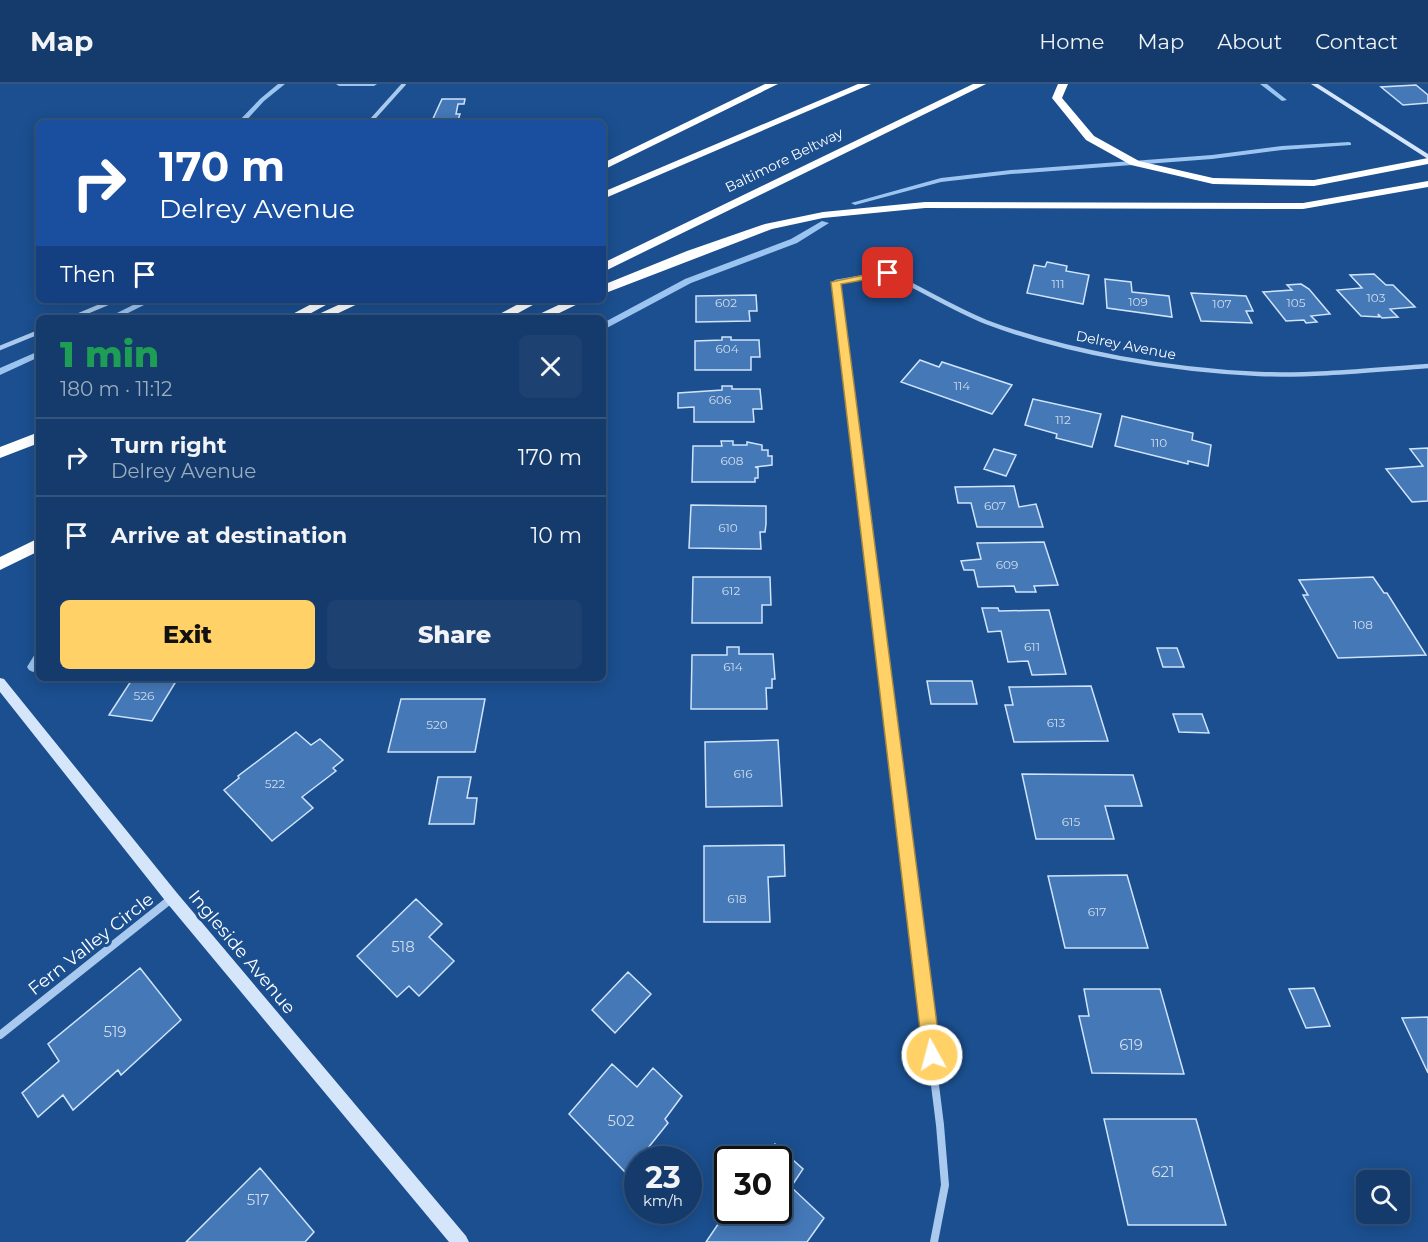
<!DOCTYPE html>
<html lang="en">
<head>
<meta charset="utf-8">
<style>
  body { margin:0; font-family:Montserrat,sans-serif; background:#1d4271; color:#f1f3f6; height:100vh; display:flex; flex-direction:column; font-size:22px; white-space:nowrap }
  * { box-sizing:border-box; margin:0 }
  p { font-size:20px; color:#9dadc1 }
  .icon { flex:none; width:33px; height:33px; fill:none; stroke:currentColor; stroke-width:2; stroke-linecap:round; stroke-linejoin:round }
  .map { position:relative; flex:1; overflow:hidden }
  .details { position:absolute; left:36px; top:231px; width:570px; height:366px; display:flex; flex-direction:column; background:#143b6b; border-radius:9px; box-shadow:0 3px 15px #0003,0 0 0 2px #33557e }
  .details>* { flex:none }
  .guide { position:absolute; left:36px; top:36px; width:570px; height:183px; border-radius:9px; box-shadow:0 3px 15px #0003,0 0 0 2px #33557e; background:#1a4fa0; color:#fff; overflow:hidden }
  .buttons { position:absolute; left:1356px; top:1086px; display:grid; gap:12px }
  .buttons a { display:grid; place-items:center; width:54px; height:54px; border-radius:9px; background:#143b6b; box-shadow:0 3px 15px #0003,0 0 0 2px #33557e; font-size:30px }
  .speed { position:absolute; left:624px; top:1062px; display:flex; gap:12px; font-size:30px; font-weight:700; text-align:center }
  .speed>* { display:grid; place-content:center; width:78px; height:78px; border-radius:50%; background:#143b6b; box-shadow:0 3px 15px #0003,0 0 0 2px #33557e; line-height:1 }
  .speed small { font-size:15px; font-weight:400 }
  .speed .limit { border:3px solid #111; border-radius:9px; background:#fff; color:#111 }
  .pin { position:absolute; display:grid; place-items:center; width:51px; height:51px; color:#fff; margin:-26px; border-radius:12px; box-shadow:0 3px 9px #0006 }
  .me { position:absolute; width:66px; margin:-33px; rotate:353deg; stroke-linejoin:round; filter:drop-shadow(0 0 4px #0008) }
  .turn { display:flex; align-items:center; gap:21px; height:126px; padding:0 24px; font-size:27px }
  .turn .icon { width:78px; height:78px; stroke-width:2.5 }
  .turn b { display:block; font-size:42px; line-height:51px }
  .then { display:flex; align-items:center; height:57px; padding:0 24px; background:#0003; gap:12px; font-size:22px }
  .round { display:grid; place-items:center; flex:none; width:63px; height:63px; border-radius:9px; background:#1d4271 }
  .headline { display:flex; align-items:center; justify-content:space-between; height:102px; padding:0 24px }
  h1 { font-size:36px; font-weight:800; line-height:45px; color:#1e9e55 }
  .primary-button { display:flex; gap:12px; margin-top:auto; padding:12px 24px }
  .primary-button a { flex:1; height:69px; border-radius:9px; background:#ffd166; color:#111; font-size:24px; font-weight:800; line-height:69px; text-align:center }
  .primary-button a+a { background:#1d4271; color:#f1f3f6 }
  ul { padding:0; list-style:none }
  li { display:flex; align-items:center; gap:18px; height:78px; padding:0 24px; border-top:2px solid #33557e }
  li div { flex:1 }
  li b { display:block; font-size:22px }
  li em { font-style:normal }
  header { display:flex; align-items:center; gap:36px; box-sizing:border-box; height:84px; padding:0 30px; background:#143b6b; border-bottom:2px solid #33557e }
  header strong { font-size:28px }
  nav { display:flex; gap:33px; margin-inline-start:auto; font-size:21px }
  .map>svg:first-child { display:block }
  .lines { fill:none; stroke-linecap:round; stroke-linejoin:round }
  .stream { fill:#9cc4f0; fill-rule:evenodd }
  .building { fill:#4478b7; stroke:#cfe3fa; stroke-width:1.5 }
  .minor-far3 { stroke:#a9c9ee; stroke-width:4 }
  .minor-far2 { stroke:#a9c9ee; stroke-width:4.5 }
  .minor-far1 { stroke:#a9c9ee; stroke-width:6 }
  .minor { stroke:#a9c9ee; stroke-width:8 }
  .secondary { fill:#d6e6fa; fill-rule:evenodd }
  .motorway { fill:#fff; fill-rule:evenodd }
  .route { fill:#ffd166; stroke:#a68842; stroke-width:1.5 }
  .labels { text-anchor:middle; stroke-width:6; stroke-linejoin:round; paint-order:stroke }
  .number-label { font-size:12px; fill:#d0dded }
  .far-street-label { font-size:14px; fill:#fff; stroke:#1b4f8f }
  .near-number-label { font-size:15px; fill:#d0dded }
  .near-street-label { font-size:18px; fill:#fff; stroke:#1b4f8f }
</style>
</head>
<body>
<header>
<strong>Map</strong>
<nav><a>Home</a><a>Map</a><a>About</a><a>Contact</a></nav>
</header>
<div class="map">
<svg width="1428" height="1158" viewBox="0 0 1428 1158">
  <rect width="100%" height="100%" fill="#1b4f8f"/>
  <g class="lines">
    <path class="stream" d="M278 0H285L264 17 244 39H237L260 15Z
      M336 0H377L374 2H339Z
      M1260 0H1267L1287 16 1282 17Z
      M1349 58 1351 59V61L1282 66 1212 75 1011 90 941 98 855 121 851 119 941 94 1011 86 1212 71 1282 62Z
      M822 137 829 139 797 159 691 199 603 246V239L685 195 791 155Z
      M143 216H154L118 234H107Z
      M39 267V273L0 291V284Z
      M39 568V584L33 588 29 586 27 583 35 570Z"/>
  </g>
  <path class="building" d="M1416 1 1428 11V19L1403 21 1381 3Z
    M442 15H465L464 20H458L456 30H460L457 39H431Z
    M1047 178 1067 182 1066 187 1089 191 1083 220 1027 209 1034 181 1045 183Z
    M1374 190 1386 201H1393L1415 223 1390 225 1398 233 1382 234 1378 230 1379 233 1361 232 1337 206 1362 204 1350 191Z
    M1105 195 1131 198 1132 208 1169 212 1172 233 1107 224Z
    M1301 200 1309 205 1330 230 1311 232 1317 238 1306 239 1304 236 1286 237 1263 208 1292 206 1287 201Z
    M1191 209 1246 212 1253 227H1246L1252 239 1201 237Z
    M756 211 757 227H749L750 237 696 238V212Z
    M722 253H731V256H759L760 273H751V286H695V257L722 256Z
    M920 276 939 283 942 278 1012 301 992 330 901 298Z
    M722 302H732V305H760L762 325H753L754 338H694V323L678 324V309L722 306Z
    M1033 315 1101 330 1092 363 1056 354 1057 350 1025 341Z
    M1122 332 1193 349 1192 356 1211 361 1208 382 1188 377V380L1115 362Z
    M721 357H733V361H747V358L762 361V366H768V372H772V381L755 383 758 384V394H755V398H692L693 362H722Z
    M1428 364V417L1412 418 1386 385 1423 382 1410 365Z
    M994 365 1016 371 1006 392 984 385Z
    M1014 402 1019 423 1036 420 1043 443H977L971 419H958L955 403Z
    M691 421 766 422V440L765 448H760L761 465 689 464Z
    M1044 458 1058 501 1034 502 1036 508H1016L1014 502 978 503 974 486H964L961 477 981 475 977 459Z
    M693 493H770L771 521H762V539H692Z
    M1373 493 1384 509H1387L1426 571 1338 574 1303 511H1308L1299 496Z
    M982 524H998L999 527 1049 526 1066 590 1032 591 1028 577 1008 578 1001 547 988 548Z
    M727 563H739V570H773L775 595H772V604H766L767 625H691L692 571H727Z
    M1157 564H1177L1184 583H1163Z
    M133 594H178L152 637 109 631Z
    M927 597H972L977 620H931Z
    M1091 602 1108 657 1014 658 1005 621H1013L1009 603Z
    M401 615H485L475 668H388Z
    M1173 630H1202L1209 649 1179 648Z
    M296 648 311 661 320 655 343 676 333 684 336 687 302 713 313 724 272 757 224 706 239 694 238 692Z
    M778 656 782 722 706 723 705 658Z
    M1022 690 1133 691 1142 722H1105L1114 755H1036Z
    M438 693H471L467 714H477L474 740H429Z
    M784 761 785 792 768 793 770 838H704V762Z
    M1127 791 1148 864H1065L1048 792Z
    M416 815 442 840 429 853 454 877 419 912 409 902 397 913 357 872Z
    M140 884 181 936 121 991 118 986 73 1026 63 1011 38 1033 22 1009 59 977 48 960Z
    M628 888 651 910 615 949 592 926Z
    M1314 904 1330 942 1306 944 1289 905Z
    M1084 905H1160L1184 990 1092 989 1079 932H1089Z
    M1428 933V989L1402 934Z
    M612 980 637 1003 653 984 682 1012 665 1035 668 1039 627 1090 569 1030Z
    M1104 1035H1196L1226 1141H1128Z
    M775 1060 803 1085 791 1103 824 1134 807 1158H706L725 1130 720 1124 728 1114V1126H778V1076H764Z
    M260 1084 314 1148 305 1158H186Z"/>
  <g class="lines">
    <path class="minor-far3" d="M369 39 404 0
      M868 193 888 189 895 193"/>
    <path class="minor-far2" d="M892 191C923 206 954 225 986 238 1068 269 1171 286 1259 290 1315 292 1372 286 1428 282
      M72 234 115 216
      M0 264 39 248
      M866 439 836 198 876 191"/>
    <path class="minor-far1" d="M865 437 905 754"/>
    <path class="minor" d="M904 753 940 1041 945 1101 934 1158
      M0 951 171 815"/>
    <path class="secondary" d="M1311 0H1318L1428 70V75Z
      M0 594 4 595 177 809 466 1152 469 1158H449L167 819 0 608Z"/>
    <path class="motorway" d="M765 0H778L603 86V79Z
      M858 0H871L603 115V108Z
      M973 0H986L603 188V179Z
      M1058 0H1068L1062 14 1094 52 1139 77 1213 94 1314 96 1428 74V80L1314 102 1213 100 1131 81 1086 56 1052 14Z
      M1428 97V103L1303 125 925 124 823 134 772 145 603 210V201L687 167 765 140 823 128 925 118 1303 119Z
      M319 216H335L302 234H285Z
      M349 216H366L328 234H310Z
      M526 216H542L509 234H492Z
      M569 216H586L549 234H531Z
      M39 348V359L0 374V363Z
      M39 454V467L0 486V473Z"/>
  </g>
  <path class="route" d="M888 186 893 189 891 191 841 200 941 971 938 977 932 980 925 977 923 971 831 198Z"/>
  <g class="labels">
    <g class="number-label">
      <text x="1058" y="204">111</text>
      <text x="1376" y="218">103</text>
      <text x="1138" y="222">109</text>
      <text x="726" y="223">602</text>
      <text x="1296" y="223">105</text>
      <text x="1222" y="224">107</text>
      <text x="727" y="269">604</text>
      <text x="962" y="306">114</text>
      <text x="720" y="320">606</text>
      <text x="1063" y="340">112</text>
      <text x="1159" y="363">110</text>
      <text x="732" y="381">608</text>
      <text x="995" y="426">607</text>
      <text x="728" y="448">610</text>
      <text x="1007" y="485">609</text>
      <text x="731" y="511">612</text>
      <text x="1363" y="545">108</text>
      <text x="1032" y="567">611</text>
      <text x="733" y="587">614</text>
      <text x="144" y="616">526</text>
      <text x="1056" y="643">613</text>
      <text x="437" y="645">520</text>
      <text x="743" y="694">616</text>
      <text x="275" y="704">522</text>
      <text x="1071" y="742">615</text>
      <text x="737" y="819">618</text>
      <text x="1097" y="832">617</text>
    </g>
    <g class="far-street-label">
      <text transform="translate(784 76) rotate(-26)" y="5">Baltimore Beltway</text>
      <text transform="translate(1126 261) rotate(11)" y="5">Delrey Avenue</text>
    </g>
    <g class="near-number-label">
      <text x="403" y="868">518</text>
      <text x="115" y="953">519</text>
      <text x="1131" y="966">619</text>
      <text x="621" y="1042">502</text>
      <text x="1163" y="1093">621</text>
      <text x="258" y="1121">517</text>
    </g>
    <g class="near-street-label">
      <text transform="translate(91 860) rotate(-38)" y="6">Fern Valley Circle</text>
      <text transform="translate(242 868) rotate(50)" y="6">Ingleside Avenue</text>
    </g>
  </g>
</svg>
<div class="buttons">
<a><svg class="icon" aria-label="search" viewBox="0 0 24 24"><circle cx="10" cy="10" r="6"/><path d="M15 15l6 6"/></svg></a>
</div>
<div class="speed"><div>23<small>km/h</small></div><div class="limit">30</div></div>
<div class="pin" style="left:888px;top:189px;background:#d93025"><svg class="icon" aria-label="arrive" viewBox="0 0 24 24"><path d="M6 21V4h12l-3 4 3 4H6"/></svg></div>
<svg class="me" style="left:932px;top:971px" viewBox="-20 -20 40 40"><circle r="17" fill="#ffd166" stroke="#fff" stroke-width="3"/><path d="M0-11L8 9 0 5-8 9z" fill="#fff"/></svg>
<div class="guide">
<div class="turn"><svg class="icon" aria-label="right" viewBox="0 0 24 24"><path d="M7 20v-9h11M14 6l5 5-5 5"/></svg><div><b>170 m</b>Delrey Avenue</div></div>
<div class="then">Then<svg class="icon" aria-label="arrive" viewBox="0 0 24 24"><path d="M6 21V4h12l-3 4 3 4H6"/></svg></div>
</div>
<section class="details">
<div class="headline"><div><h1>1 min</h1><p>180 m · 11:12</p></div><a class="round"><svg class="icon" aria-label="close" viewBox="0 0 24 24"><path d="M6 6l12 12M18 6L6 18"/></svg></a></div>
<ul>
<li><svg class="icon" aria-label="right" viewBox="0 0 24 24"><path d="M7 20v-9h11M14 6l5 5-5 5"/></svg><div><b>Turn right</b><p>Delrey Avenue</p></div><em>170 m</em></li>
<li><svg class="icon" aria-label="arrive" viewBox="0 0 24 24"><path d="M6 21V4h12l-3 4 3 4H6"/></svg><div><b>Arrive at destination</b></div><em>10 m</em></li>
</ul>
<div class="primary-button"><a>Exit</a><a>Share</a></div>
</section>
</div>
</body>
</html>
